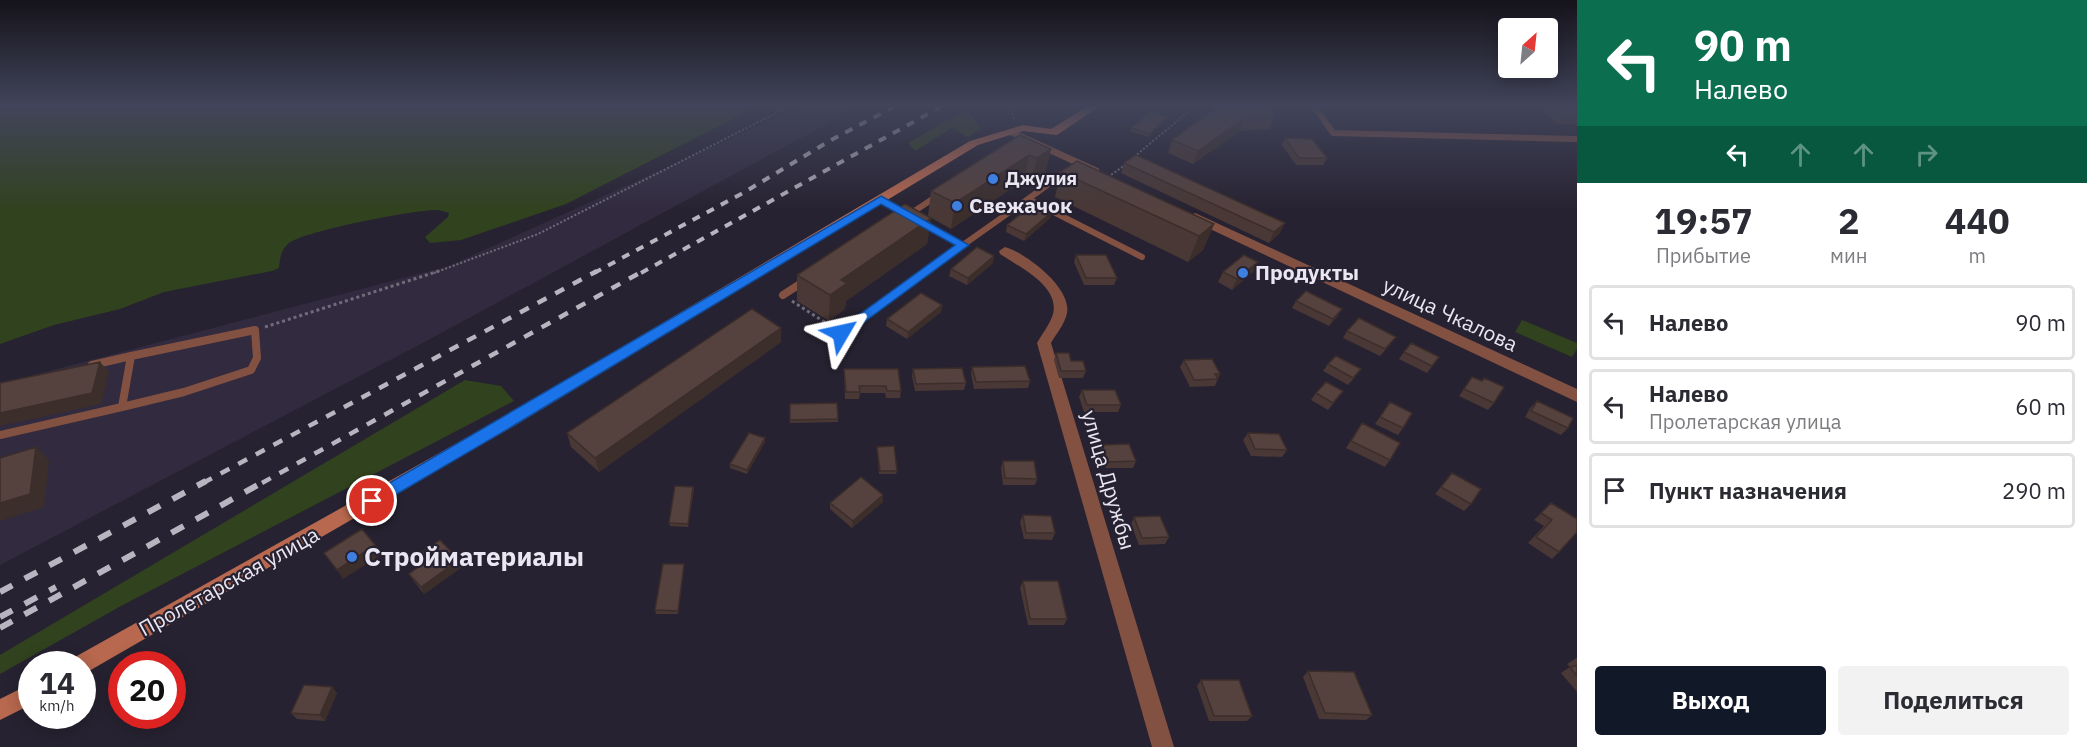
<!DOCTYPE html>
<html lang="ru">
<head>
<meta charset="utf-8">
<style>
  body { margin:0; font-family:"IBM Plex Sans",sans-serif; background:#f2f2f3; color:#2b2b33; height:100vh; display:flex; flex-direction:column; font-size:22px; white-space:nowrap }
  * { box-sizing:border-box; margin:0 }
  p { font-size:20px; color:#7c7c81 }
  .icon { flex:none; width:33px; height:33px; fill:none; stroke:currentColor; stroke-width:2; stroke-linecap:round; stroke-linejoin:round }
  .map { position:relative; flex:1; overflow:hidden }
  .panel { display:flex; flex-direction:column; background:#fff; width:510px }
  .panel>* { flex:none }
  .hud { background:#0b6e4f; color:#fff; overflow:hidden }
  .needle { width:39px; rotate:27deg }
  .controls { position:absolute; left:1498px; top:18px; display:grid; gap:12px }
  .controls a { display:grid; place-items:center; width:60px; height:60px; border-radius:6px; background:#fff; box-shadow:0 3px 15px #0003; font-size:30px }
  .speed { position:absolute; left:18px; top:651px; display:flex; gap:12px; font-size:30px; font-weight:700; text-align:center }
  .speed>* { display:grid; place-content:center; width:78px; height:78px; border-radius:50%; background:#fff; box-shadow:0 3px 15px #0003; line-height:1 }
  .speed small { font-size:15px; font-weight:400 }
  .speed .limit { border:9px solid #d22; background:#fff; color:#111 }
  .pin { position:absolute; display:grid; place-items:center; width:51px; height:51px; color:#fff; margin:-26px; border:3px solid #fff; border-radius:50%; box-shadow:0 2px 6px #0007 }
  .me { position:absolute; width:66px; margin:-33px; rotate:54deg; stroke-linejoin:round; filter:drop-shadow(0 0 4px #0008) }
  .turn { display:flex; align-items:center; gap:21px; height:126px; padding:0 18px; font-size:27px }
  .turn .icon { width:78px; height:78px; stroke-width:2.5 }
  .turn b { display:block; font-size:42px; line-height:51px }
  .lanes { display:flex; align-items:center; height:57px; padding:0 18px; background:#0003; justify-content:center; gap:30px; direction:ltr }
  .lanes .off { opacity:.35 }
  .eta { display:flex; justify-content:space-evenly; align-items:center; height:102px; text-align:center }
  .eta b { font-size:36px; font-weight:800; line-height:42px }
  .button { display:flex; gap:12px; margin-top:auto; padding:12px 18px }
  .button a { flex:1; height:69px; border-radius:6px; background:#111827; color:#fff; font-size:24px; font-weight:800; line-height:69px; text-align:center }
  .button a+a { background:#f2f2f3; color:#2b2b33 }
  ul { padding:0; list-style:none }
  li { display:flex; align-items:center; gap:18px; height:75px; margin:0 12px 9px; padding:0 6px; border:3px solid #e1e1e2; border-radius:6px }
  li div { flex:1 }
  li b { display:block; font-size:22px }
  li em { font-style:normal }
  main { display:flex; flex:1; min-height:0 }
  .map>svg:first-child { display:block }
  .built { fill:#322b3f }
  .green { fill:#31421e }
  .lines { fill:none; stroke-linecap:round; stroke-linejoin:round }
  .path-far1 { stroke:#706c79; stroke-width:2; stroke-dasharray:2 2; stroke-linecap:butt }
  .path { stroke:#706c79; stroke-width:3; stroke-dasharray:3 3; stroke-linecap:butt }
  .service-far1 { stroke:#835141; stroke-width:6 }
  .service { stroke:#835141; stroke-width:8 }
  .minor { fill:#835141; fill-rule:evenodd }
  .secondary { fill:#b7684e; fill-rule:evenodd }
  .rail-far2 { stroke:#b8b4c0; stroke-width:4; stroke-dasharray:8 8; stroke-linecap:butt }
  .rail-far1 { stroke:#b8b4c0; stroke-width:4.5; stroke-dasharray:10 10; stroke-linecap:butt }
  .rail { stroke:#b8b4c0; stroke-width:6; stroke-dasharray:14 14; stroke-linecap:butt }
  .wall { fill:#493835 }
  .shaded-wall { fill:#3c2e2b }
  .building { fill:#55413e; stroke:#3c2e2b; stroke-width:1.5 }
  .route { fill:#1a73e8; stroke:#114b97; stroke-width:1.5 }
  .shop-dot { fill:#3f7fe0; stroke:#272231; stroke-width:2 }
  .labels { text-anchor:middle; stroke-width:4.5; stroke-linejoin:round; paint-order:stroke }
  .far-poi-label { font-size:18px; font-weight:bold; fill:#ebe7f2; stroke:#272231; text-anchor:start }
  .poi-label { font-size:21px; font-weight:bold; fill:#ebe7f2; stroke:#272231; text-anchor:start }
  .street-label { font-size:21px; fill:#ebe7f2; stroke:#272231 }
  .near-poi-label { font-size:26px; font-weight:bold; fill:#ebe7f2; stroke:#272231; text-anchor:start }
</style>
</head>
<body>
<main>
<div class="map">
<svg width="1577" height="747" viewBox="0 0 1577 747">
  <rect width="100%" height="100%" fill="#272231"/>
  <path class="built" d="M802 106H860L430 339 0 565V384L449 266Z"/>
  <path class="green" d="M0 106H758L566 204 461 240 430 243 425 237 448 217 449 213C445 212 441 210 436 210 413 210 305 231 289 243 281 250 280 257 279 268L272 271 164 292 120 309 54 325 0 344Z
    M967 109 981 129 968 137 952 128 915 151 908 143Z
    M1522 320 1577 343V349L1572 357 1515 332Z
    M465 380 501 386 514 401 121 606 0 674V655Z"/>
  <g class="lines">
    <path class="path-far1" d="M1009 106 1015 121
      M1134 157 1195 106
      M1108 177 1125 165
      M434 273 538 234 790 106"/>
    <path class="path" d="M792 301 832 327
      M265 327 439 271"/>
    <path class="service-far1" d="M1314 106 1333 133 1577 139
      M881 199 906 213
      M1028 199 1068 170
      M907 216 937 196
      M922 222 963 245 924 273
      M963 245 1028 199 1142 257"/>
    <path class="service" d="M783 295 806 280
      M841 333 926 271
      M122 407 184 392 251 370 257 358 255 330 131 356
      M0 435 122 407 131 356 92 365"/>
    <path class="minor" d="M1012 129 1098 168 1100 170 1094 173 1090 172 1008 134 1007 132Z
      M1195 213 1577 389V402L1191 220 1189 217Z
      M1005 247C1026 253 1072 288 1067 313 1065 324 1056 334 1051 343L1174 747H1152L1037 343C1042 334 1050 324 1053 314 1060 286 1019 267 1000 254L999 251Z"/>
    <path class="secondary" d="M1088 106H1100L1057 135 1023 131 978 145 514 426 89 671 82 673V664H72L75 657 502 418 970 141 1023 125 1051 129Z
      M32 683V704L0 720V699Z"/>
    <path class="rail-far2" d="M594 273 743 193 831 140 895 106
      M641 273 942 106"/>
    <path class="rail-far1" d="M203 483 597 271
      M262 483 643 271"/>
    <path class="rail" d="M0 592 206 481
      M0 617 56 587
      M0 628 265 481"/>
  </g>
  <path class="wall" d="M1219 106 1275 117 1270 129 1240 131 1193 164 1168 153 1172 140Z
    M1542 106H1568L1577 113V124H1558L1540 109Z
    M1167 120 1148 137 1130 131 1131 128Z
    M1020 135 1051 149 1045 174 1031 183 1024 180 951 229 928 216 931 191Z
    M1285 138 1327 158 1323 165H1296L1282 145Z
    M1124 163 1280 233 1269 243 1121 173Z
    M1061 172 1214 224 1203 250 1188 262 1055 197Z
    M931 218 927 244 846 301 845 309 829 321 797 301V275Z
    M1050 218 1024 241 1006 232 1007 225Z
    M1076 255 1117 278 1114 285H1084L1074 262Z
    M1258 262 1253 272 1232 290 1218 282 1223 272Z
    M993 263 967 285 949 276 951 269Z
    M1296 301 1338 316 1329 326 1292 308Z
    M942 305 941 312 907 339 886 326 887 319Z
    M1347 331 1391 344 1380 356 1343 338Z
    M781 342 599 472 571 447 567 433Z
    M1404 352 1439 357 1427 373 1399 359Z
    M1056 353 1071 361 1086 371 1083 378H1059L1054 360Z
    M1184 360 1220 374 1215 386 1190 387 1180 367Z
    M1328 364 1356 376 1348 385 1323 371Z
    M972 367 1030 381 1028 388 974 389 971 374Z
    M844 369 901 391 900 398H886L885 393H860L859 399H845Z
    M913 369 966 383 964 390 915 391 912 376Z
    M1472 377 1481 381 1484 378 1494 403 1488 410 1459 396Z
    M1082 390 1121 405 1118 412H1084L1079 397Z
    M1316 393 1338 398 1328 410 1311 400Z
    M1537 401 1568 428 1561 435 1525 417 1530 408Z
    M1390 402 1403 428 1398 435 1375 424Z
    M790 404 838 419V422L790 423Z
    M1362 423 1390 460 1385 467 1346 448Z
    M1248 433 1287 450 1282 457 1251 456 1243 440Z
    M765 438V442L747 474 730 468V464Z
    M1102 445 1136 461 1133 468H1106L1099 451Z
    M877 447 897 471 896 474H879Z
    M1003 461 1037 479 1035 485H1003L1001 468Z
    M1452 473 1471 504 1464 511 1435 494Z
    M693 487 694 490 688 527 670 526 669 523Z
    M883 502 852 528 830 509V503Z
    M1551 503 1559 552 1552 559 1528 543 1544 526 1534 520Z
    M1023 515 1055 533 1052 540 1024 539 1020 522Z
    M1134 517 1169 537 1165 544 1139 545 1131 524Z
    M412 559 459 560 462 567 424 594 413 580 409 574 417 568Z
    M684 564V568L678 614H656L655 610Z
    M1023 581 1067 619 1064 625H1028L1020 588Z
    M1576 658H1577V692L1561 673 1570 667 1567 664Z
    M1308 671 1372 715 1366 720 1319 719 1303 677Z
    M1201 680 1252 716 1247 721H1209L1197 686Z
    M332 687 337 693 325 721 297 719 291 713Z"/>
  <path class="shaded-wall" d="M1168 117 1167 120 1148 137 1149 134Z
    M1245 118 1240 131 1193 164 1198 151Z
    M1051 149 1045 174 1031 183 1037 158Z
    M1029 155 1024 180 951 229 955 203Z
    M1052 212 1050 218 1024 241 1026 234Z
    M931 218 927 244 846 301 845 309 829 321 830 295 841 280Z
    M1285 223 1280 233 1269 243 1274 232Z
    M1214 224 1203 250 1188 262 1199 236Z
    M994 256 993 263 967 285 968 278Z
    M1258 262 1253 272 1232 290 1237 279Z
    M942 305 941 312 907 339 908 332Z
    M1342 309 1338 316 1329 326 1333 319Z
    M781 328V342L599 472 595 458Z
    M100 362 109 372 101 404 0 426V413Z
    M765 438V442L747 474V470Z
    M36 447 49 460 44 507 0 521V503Z
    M693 487 694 490 688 527V524Z
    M883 495V502L852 528 853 521Z
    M375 545 381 555 343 579 337 570Z
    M459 560 462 567 424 594 421 587Z
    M332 687 337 693 325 721 320 715Z"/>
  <path class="building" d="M1219 106H1269L1275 117 1245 118 1198 151 1172 140Z
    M1549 106H1568L1577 113V118L1563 117Z
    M1151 111 1168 117 1149 134 1131 128Z
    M1020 135 1051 149 1037 158 1029 155 955 203 931 191Z
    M1285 138 1312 139 1327 158H1299Z
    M1136 155 1285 223 1274 232 1124 163Z
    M1077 161 1214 224 1199 236 1061 172Z
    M1034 203 1052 212 1026 234 1007 225Z
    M905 204 931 218 841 280 847 283 830 295 797 275Z
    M977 247 994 256 968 278 951 269Z
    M1076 255H1106L1117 278H1086Z
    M1244 255 1258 262 1237 279 1223 272Z
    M1306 291 1342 309 1333 319 1296 301Z
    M921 293 942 305 908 332 887 319Z
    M752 309 781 328 595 458 567 433Z
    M1359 318 1396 337 1385 349 1347 331Z
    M1411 343 1439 357 1432 366 1404 352Z
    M1056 353H1069L1071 361H1083L1086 371H1061Z
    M1336 356 1361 369 1353 378 1328 364Z
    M1212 359 1220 374H1215L1218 379 1194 380 1184 360Z
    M100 362 92 393 0 413V383Z
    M1025 366 1030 381 976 382 972 367Z
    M962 368 966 383 916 384 913 369Z
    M844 369H898L901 391H887L886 386H859L860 392H846Z
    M1472 377 1482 381 1484 378 1504 387 1494 403 1464 389Z
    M1326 382 1343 391 1333 403 1316 393Z
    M1082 390H1115L1121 405H1087Z
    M1537 401 1573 418 1568 428 1531 411Z
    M1390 402 1412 413 1403 428 1380 417Z
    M837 403 838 419 790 420V404Z
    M1362 423 1400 443 1390 460 1351 441Z
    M749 433 765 438 747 470 730 464Z
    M1248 433 1279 434 1287 450 1255 449Z
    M1129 444 1136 461 1108 462 1102 445Z
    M894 446 897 471H880L877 447Z
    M36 447 30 494 0 503V458Z
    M1003 461H1034L1037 479 1005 478Z
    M1452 473 1481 489 1471 504 1441 487Z
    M861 477 883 495 853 521 830 503Z
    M675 486 693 487 688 524 669 523Z
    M1551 503 1577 519V532L1559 552 1536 537 1552 520 1541 513Z
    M1023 515 1051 516 1055 533H1026Z
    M1160 516 1169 537 1142 538 1134 517Z
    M362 529 375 545 337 570 324 553Z
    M440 540 459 560 421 587 409 574 418 567 412 559Z
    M663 564H684L678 611 655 610Z
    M1023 581H1058L1067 619H1030Z
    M1577 666V676L1570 667Z
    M1308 671 1354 672 1372 715 1325 713Z
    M1201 680H1239L1252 716H1214Z
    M304 685 332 687 320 715 291 713Z"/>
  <linearGradient id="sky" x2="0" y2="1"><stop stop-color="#15131b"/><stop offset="0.5" stop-color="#41445a"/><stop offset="1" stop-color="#41445a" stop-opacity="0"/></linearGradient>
  <rect width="1577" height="211" fill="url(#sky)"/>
  <path class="route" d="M881 196 969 245 845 336 841 337 834 333 955 245 881 204 513 426 378 505 372 507 367 505 365 501 367 496Z"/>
  <g class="shop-dot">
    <circle cx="993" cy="179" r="6"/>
    <circle cx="957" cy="206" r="6"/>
    <circle cx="1243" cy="273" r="6"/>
    <circle cx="352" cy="557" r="6"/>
  </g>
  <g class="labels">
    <g class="far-poi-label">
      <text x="1005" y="185">Джулия</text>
    </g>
    <g class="poi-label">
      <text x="969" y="213">Свежачок</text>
      <text x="1255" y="280">Продукты</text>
    </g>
    <g class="street-label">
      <text transform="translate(1450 315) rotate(25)" y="7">улица Чкалова</text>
      <text transform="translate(1108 480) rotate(74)" y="7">улица Дружбы</text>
      <text transform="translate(229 582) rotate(-29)" y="7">Пролетарская улица</text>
    </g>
    <g class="near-poi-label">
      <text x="364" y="566">Стройматериалы</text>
    </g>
  </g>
</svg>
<div class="controls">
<a><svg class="needle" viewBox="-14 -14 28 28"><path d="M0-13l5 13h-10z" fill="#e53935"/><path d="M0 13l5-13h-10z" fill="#7c7c81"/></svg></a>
</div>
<div class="speed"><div>14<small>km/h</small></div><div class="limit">20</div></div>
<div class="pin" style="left:372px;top:501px;background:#d93025"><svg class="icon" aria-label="arrive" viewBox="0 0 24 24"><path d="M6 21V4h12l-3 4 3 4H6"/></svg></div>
<svg class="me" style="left:841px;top:333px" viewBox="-20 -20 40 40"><path d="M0-17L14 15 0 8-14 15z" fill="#1a73e8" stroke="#fff" stroke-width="4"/></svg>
</div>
<section class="panel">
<div class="hud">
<div class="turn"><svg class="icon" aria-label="left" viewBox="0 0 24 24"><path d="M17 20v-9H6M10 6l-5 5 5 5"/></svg><div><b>90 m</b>Налево</div></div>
<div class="lanes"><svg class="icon" aria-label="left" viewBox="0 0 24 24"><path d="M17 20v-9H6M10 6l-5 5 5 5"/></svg><svg class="icon off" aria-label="ahead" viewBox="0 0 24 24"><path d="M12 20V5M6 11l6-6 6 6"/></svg><svg class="icon off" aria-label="ahead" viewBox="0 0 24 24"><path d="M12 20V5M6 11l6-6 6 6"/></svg><svg class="icon off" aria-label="right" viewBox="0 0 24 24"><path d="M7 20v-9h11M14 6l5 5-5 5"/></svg></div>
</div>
<div class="eta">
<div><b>19:57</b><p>Прибытие</p></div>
<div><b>2</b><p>мин</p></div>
<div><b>440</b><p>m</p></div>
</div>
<ul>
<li><svg class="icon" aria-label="left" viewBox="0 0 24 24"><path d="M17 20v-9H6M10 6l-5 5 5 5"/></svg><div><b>Налево</b></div><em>90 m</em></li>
<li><svg class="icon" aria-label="left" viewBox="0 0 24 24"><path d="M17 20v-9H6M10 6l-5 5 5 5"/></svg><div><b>Налево</b><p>Пролетарская улица</p></div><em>60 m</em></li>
<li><svg class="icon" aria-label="arrive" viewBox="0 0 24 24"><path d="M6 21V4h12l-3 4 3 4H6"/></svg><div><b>Пункт назначения</b></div><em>290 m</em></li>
</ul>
<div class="button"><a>Выход</a><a>Поделиться</a></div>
</section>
</main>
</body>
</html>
